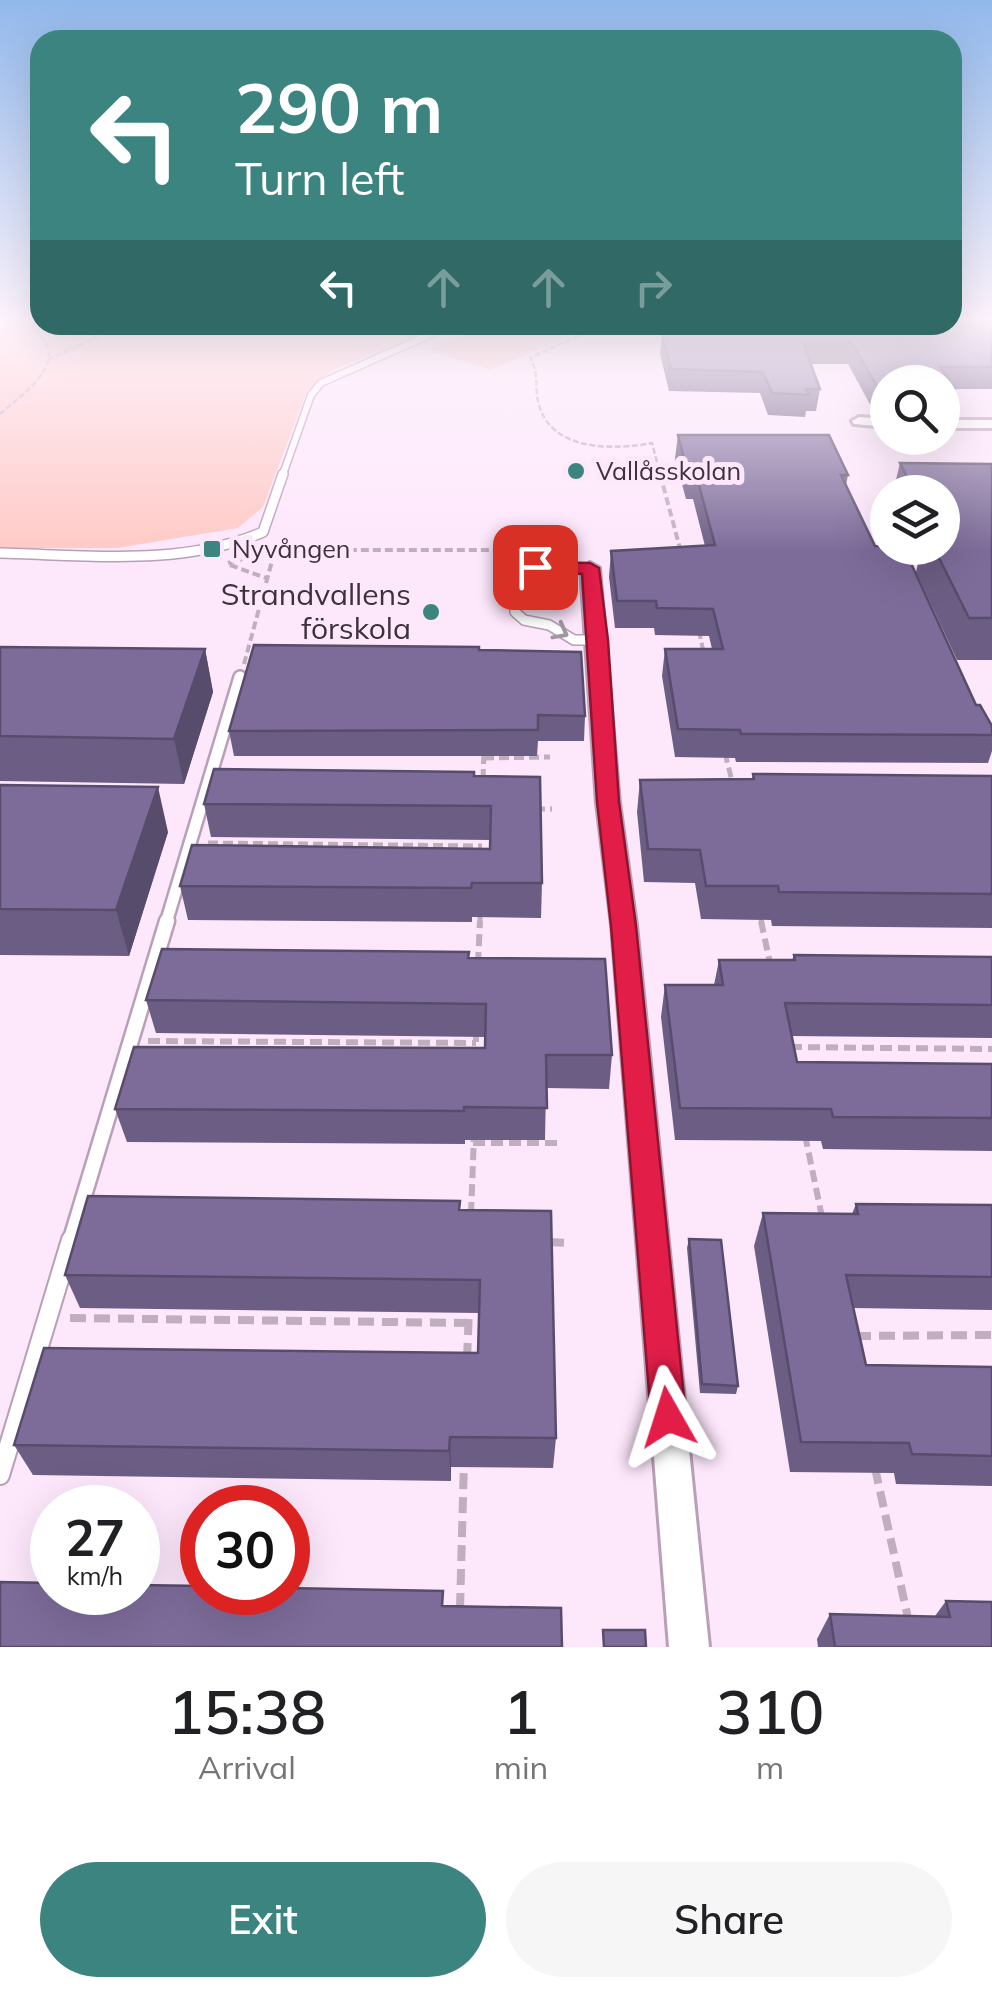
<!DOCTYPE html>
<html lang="en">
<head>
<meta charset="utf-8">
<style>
  body { margin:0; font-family:Mulish,sans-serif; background:#f6f6f6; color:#202124; height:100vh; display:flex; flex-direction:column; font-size:38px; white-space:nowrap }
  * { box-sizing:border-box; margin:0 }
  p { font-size:32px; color:#757577 }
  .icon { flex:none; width:55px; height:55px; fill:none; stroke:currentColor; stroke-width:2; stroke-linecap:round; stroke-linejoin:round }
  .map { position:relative; height:1647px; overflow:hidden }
  .drawer { display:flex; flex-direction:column; background:#fff; flex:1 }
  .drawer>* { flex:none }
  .guide { position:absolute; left:30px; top:30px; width:932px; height:305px; border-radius:30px; box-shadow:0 10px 40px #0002; background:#3c847f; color:#fff; overflow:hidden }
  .fabs { position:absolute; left:870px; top:365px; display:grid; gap:20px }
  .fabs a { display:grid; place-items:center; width:90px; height:90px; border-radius:50%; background:#fff; box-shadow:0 10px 40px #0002; font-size:50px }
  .speed { position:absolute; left:30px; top:1485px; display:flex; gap:20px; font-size:50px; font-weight:700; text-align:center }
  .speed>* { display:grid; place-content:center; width:130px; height:130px; border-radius:50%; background:#fff; box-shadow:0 10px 40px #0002; line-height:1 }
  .speed small { font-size:25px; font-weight:400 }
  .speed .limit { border:15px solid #d22; background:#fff; color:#111 }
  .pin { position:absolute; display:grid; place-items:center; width:85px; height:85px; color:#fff; margin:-42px; border-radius:20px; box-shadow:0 5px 15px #0006 }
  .me { position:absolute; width:110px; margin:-55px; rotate:354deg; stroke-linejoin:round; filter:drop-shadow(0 0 8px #0008) }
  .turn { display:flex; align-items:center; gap:35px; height:210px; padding:0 40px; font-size:45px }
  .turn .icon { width:130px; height:130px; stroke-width:2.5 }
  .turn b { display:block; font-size:70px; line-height:85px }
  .lanes { display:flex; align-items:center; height:95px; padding:0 40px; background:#0003; justify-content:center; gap:50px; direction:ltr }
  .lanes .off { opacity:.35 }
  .eta { display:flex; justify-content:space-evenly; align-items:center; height:170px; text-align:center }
  .eta b { font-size:60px; font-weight:600; line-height:70px }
  .button { display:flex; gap:20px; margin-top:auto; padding:20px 40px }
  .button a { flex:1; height:115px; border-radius:60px; background:#3c847f; color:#fff; font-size:40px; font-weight:600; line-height:115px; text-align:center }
  .button a+a { background:#f6f6f6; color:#202124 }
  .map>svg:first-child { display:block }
  .green { fill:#fecac6 }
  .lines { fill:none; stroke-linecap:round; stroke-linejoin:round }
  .service-far4-casing { stroke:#b99fb7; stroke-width:9 }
  .service-far3-casing { stroke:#b99fb7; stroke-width:12 }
  .service-far2-casing { stroke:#b99fb7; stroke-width:16 }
  .service-far1-casing { stroke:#b99fb7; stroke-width:19 }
  .service-casing { stroke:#b99fb7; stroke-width:22 }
  .minor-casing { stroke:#b99fb7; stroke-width:6 }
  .path-far4 { stroke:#c0adbe; stroke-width:2.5; stroke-dasharray:6 2.5; stroke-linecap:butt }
  .path-far3 { stroke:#c0adbe; stroke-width:4; stroke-dasharray:8 4; stroke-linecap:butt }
  .path-far2 { stroke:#c0adbe; stroke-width:5; stroke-dasharray:10 5; stroke-linecap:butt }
  .path-far1 { stroke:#c0adbe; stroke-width:6; stroke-dasharray:12 6; stroke-linecap:butt }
  .path { stroke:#c0adbe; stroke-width:8; stroke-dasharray:16 8; stroke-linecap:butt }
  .service-far4 { stroke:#fff; stroke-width:6 }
  .service-far3 { stroke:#fff; stroke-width:9 }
  .service-far2 { stroke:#fff; stroke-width:11 }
  .service-far1 { stroke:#fff; stroke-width:14 }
  .service { stroke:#fff; stroke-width:18 }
  .minor { fill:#fff; fill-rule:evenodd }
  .wall { fill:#6c5d84 }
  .shaded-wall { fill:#584c6c }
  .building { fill:#7d6c9a; stroke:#584c6c; stroke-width:2.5 }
  .oneway { stroke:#9e989e }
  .route { fill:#e11d48; stroke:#92132f; stroke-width:2.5 }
  .poi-dot { fill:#3c847f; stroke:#fde7fb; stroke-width:4 }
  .labels { text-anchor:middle; stroke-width:10; stroke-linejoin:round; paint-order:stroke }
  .far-poi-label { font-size:25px; fill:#3d323c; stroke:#fde7fb; text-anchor:start }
  .poi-label { font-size:30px; fill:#3d323c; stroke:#fde7fb; text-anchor:end }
</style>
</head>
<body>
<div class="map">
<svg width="992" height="1647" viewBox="0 0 992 1647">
  <rect width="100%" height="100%" fill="#fde7fb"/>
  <path class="green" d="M0 321H40V325H444L331 371 307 391 263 507 238 528 117 548H0Z
    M489 325H533L569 336 491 370 428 350Z"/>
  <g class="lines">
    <defs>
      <path id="service-far4" d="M282 477 311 395 321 383 452 325"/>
      <path id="service-far3" d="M884 523 888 531
        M0 553C87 555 181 567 263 532L283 474
        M590 568 519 569 515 574V612L524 620 549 625 574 640H598"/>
      <path id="service-far2" d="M166 923 240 677"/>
      <path id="service-far1" d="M70 1242 167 921"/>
      <path id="service" d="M0 1475 71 1240"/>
      <path id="minor" d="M859 417 888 419V427L854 424 852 421Z
        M942 420H992V428H942Z
        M590 563 599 568 619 803 636 925 709 1647H669L612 925 597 803 581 568Z"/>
    </defs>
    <use href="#service-far4" class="service-far4-casing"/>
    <use href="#service-far3" class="service-far3-casing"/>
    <use href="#service-far2" class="service-far2-casing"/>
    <use href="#service-far1" class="service-far1-casing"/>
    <use href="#service" class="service-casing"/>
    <use href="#minor" class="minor-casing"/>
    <path class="path-far4" d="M602 325 530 358C540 375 534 388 539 405 552 452 615 450 652 443L661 477
      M48 360 123 325
      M0 414C15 400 55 374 48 349 45 339 35 329 29 321"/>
    <path class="path-far3" d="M660 474 681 552
      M228 563 275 550
      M230 565 266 578
      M699 631 704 654
      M244 664 275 550H521"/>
    <path class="path-far2" d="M725 753 732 781
      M484 758 550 757
      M483 779 484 750
      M535 809H552
      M208 843 482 846
      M760 915 762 923
      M480 923V910"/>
    <path class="path-far1" d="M761 921 770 963
      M478 964 480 921
      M476 1030V1054
      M148 1041 476 1043
      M790 1047 992 1049
      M805 1135 822 1217
      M473 1143H563
      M471 1214 474 1135"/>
    <path class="path" d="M548 1242 567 1243
      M70 1318 468 1323
      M855 1336 992 1335
      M467 1359 469 1310
      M875 1468 908 1618
      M460 1609 464 1460"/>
    <use href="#service-far4" class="service-far4"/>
    <use href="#service-far3" class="service-far3"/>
    <use href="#service-far2" class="service-far2"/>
    <use href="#service-far1" class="service-far1"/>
    <use href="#service" class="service"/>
    <use href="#minor" class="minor"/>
  </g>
  <path class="wall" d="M992 321V389H955L949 410H942V382H888V410H873L848 364H811L820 389 816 411H806L805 417 768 415 760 393 669 391 660 354 662 334H669L668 325H952Z
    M678 435 848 475 846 485 875 546 976 705 992 726V751L988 763 736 762 735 758 675 757 662 676 665 649H712L709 636 655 635 654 628H615L609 577 611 551 705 546 693 499H686L675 458Z
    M900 463 992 464V660H957L916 572 919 559 914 548H942V492H893Z
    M0 647 205 649 213 692 184 784 0 781Z
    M479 650 585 716 584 741H538L537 756H234L229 731Z
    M753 774 992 776V928L772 926 771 920 701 919 695 883 644 882 637 812 640 780 752 779Z
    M474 776 542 883 541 918 472 917V922L188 920 180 886 490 849V840L211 837 204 804Z
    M0 785 168 832 129 956 0 955Z
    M794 955 992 957V1038L791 1036 797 1062 992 1064V1151L823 1149 821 1141 675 1140 661 1017 665 985H714L719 960H792Z
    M469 958 612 1055 609 1089 546 1088 545 1140H465V1144L127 1142 115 1109 485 1048V1037L156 1033 146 1000Z
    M856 1204 992 1205V1310L853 1308 866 1365 992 1367V1486L896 1484 894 1473 790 1472 754 1246 763 1213 852 1214Z
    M460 1210 556 1438 553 1468 451 1467V1481L33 1475 14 1445 478 1353 479 1313 80 1308 65 1275Z
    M689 1239 738 1386 736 1394 700 1393 687 1248Z
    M946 1601 992 1647H818L817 1639 830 1614 935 1616Z"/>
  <path class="shaded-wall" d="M205 649 213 692 184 784 174 739Z
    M158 787 168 832 129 956 116 910Z
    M450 1437 451 1467V1481L449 1451Z"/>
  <path class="building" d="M952 321H992V367H940L955 388H942V382H888V388H878L852 343H803L820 389H806L809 395 772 393 763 372 671 369 662 334 675 333 673 325H952Z
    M678 435H829L848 475H841L875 546 904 548 976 705H980L992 726V735L741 734 740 730 678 729 665 649H723L713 609 657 608 656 601H617L611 551 715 545 696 474H688Z
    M900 463 992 464V618H969L934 548H942V492H915Z
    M254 645 479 647V650L581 652 585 716 538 715V730L229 731Z
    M0 647 205 649 174 739 0 736Z
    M214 769 474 772V776L540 777 542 883H472L471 888 180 886 192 845 490 849 491 806 204 804Z
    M753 774 992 776V894L779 892 778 886H706L700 850 648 849 640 780 754 779Z
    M0 785 158 787 116 910 0 909Z
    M162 949 469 952 468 958 605 959 612 1055H546L547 1108 464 1107V1111L115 1109 134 1047 485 1048 486 1004 146 1000Z
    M794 955 992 957V1005L785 1003 797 1062 992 1064V1118L833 1117 831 1109 680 1108 665 985H723L719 960H795Z
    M88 1196 460 1201 459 1210 551 1211 556 1438 450 1437 449 1451 14 1445 44 1348 478 1353 480 1280 65 1275Z
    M856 1204 992 1205V1277L846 1275 866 1365 992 1367V1456L912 1454 909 1443 801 1442 763 1213 858 1214Z
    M689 1239 721 1240 738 1386 702 1384Z
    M0 1582 52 1583V1592H138V1585L202 1586V1592H288V1588L443 1591 442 1606 561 1608 562 1647H0Z
    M946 1601 992 1602V1647H835L830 1614 950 1617Z
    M603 1630H645L646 1647H604Z"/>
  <defs><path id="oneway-chevron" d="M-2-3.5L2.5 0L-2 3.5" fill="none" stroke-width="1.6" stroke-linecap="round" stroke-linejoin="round" transform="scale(2.5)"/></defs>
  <use class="oneway" href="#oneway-chevron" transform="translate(561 632) rotate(28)"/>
  <linearGradient id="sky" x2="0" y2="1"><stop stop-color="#91b8eb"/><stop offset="0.58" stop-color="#fef4fd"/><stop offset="1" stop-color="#fef4fd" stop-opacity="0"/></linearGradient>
  <rect width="992" height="552" fill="url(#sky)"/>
  <path class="route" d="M535 562 590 563 599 568 608 640 619 802 636 926 686 1417 681 1429 668 1434 656 1429 651 1417 611 926 597 802 582 574 529 571 526 567Z"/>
  <g class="poi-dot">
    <circle cx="576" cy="471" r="10"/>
    <rect x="202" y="539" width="20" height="20" rx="5"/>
    <circle cx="431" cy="612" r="10"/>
  </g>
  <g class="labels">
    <g class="far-poi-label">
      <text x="596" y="480">Vallåsskolan</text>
      <text x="232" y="558">Nyvången</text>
    </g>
    <g class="poi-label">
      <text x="411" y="605">Strandvallens<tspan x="411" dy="34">förskola</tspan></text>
    </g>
  </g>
</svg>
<div class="fabs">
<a><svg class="icon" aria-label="search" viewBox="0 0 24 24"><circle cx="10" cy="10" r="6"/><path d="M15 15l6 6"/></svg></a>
<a><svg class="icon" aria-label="layers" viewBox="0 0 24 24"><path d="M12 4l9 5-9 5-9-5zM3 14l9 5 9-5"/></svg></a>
</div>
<div class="speed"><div>27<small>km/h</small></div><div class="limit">30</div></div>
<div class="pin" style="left:535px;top:567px;background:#d93025"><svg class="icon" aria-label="arrive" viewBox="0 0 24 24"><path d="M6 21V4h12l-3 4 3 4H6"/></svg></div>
<svg class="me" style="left:668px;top:1417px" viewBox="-20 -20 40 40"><path d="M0-17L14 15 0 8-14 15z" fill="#e11d48" stroke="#fff" stroke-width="4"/></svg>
<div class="guide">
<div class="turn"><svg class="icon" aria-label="left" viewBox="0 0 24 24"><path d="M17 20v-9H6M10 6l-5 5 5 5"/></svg><div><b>290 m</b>Turn left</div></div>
<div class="lanes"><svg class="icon" aria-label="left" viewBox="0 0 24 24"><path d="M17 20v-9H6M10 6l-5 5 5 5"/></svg><svg class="icon off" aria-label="ahead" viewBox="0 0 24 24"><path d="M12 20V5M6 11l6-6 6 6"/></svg><svg class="icon off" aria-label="ahead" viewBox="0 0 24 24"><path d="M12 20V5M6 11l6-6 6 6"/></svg><svg class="icon off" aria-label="right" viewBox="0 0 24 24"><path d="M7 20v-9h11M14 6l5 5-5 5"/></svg></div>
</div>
</div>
<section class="drawer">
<div class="eta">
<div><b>15:38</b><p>Arrival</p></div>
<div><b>1</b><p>min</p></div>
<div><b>310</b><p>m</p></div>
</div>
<div class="button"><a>Exit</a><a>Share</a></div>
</section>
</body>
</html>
